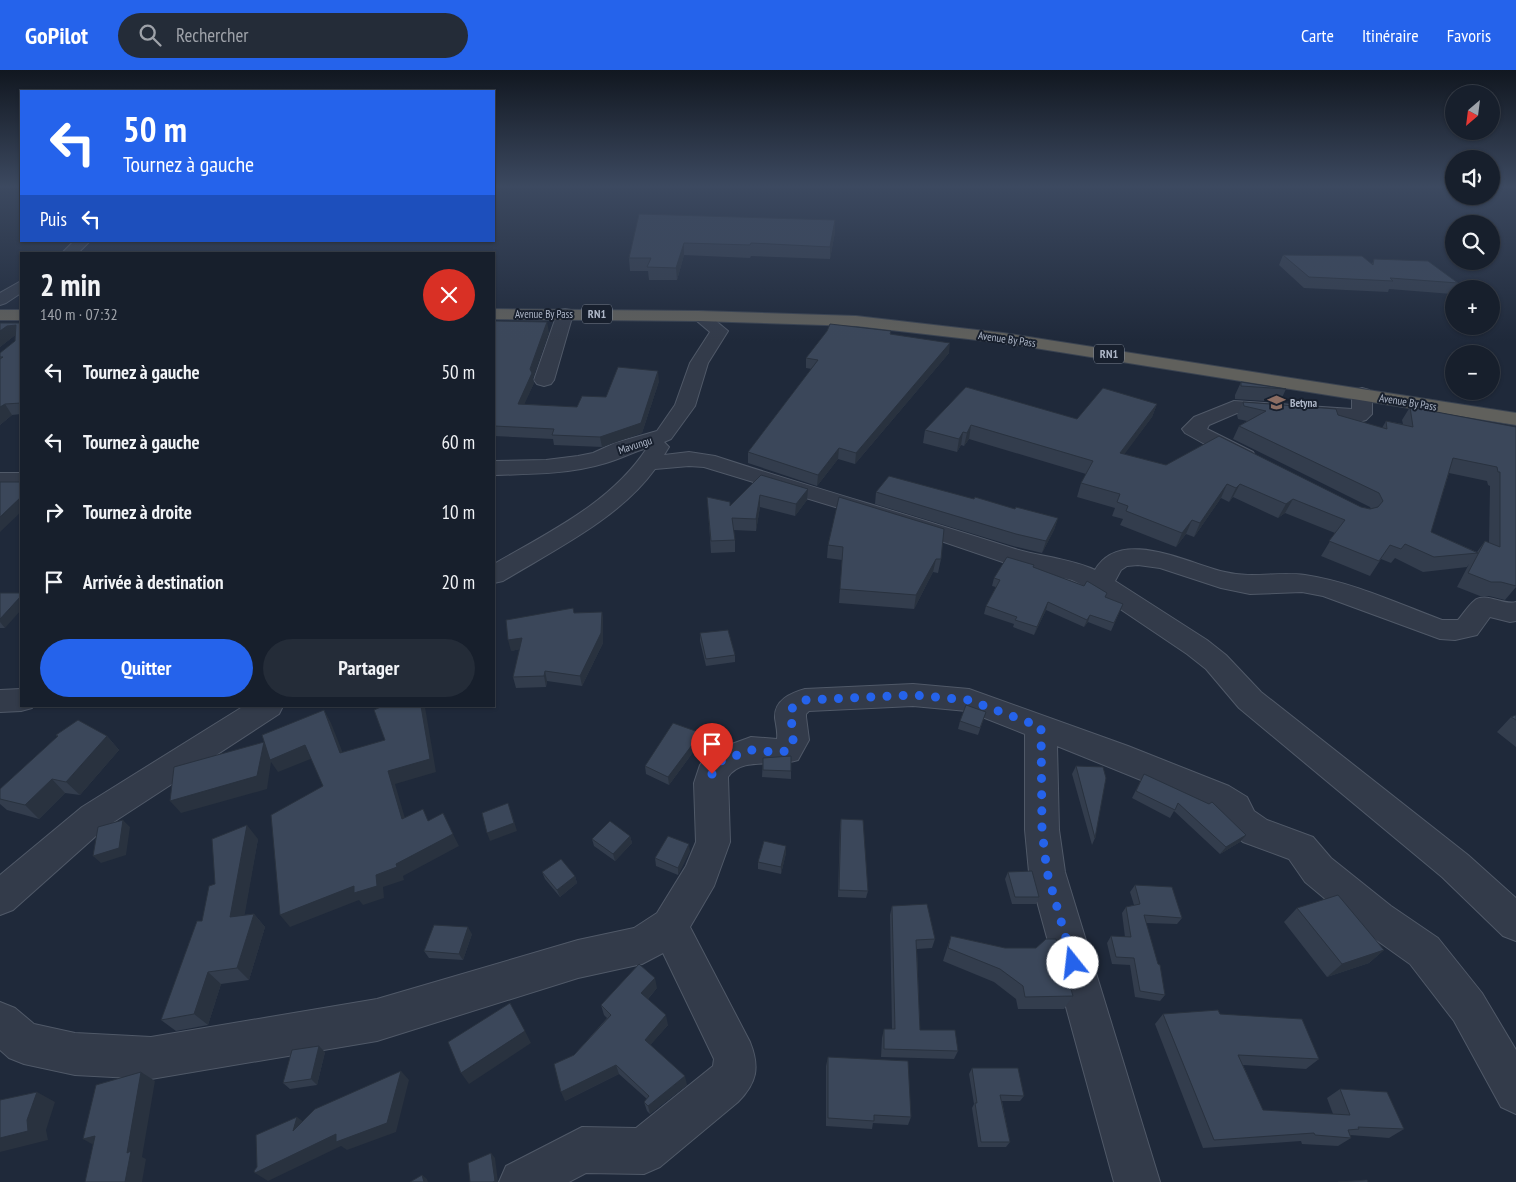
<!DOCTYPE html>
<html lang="fr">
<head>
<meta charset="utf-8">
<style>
  body { margin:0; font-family:"PT Sans Narrow",sans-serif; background:#242c38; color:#f1f3f6; height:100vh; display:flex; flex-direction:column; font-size:19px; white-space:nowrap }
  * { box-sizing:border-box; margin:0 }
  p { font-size:16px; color:#9ea2a9 }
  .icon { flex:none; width:28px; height:28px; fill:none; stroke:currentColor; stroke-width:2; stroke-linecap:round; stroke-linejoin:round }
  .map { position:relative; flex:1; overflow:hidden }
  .drawer { position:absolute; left:20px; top:182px; width:475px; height:455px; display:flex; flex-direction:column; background:#171f2c; border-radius:0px; box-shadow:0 1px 4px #0004,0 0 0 1px #363d48 }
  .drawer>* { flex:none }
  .top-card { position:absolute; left:20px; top:20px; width:475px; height:152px; border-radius:0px; box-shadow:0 1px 4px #0004,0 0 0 1px #363d48; background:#2563eb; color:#fff; overflow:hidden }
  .needle { width:32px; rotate:208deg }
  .tools { position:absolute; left:1445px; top:15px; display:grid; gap:10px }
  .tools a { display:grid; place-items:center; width:55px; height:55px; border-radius:50%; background:#171f2c; box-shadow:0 1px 4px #0004,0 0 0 1px #363d48; font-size:25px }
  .pin { position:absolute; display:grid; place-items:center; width:42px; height:42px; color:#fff; margin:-51px -21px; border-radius:50% 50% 50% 0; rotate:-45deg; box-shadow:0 0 5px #0007 }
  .pin .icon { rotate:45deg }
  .me { position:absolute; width:55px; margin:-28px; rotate:344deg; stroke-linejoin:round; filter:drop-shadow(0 0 4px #0008) }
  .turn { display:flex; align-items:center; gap:18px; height:105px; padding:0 20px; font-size:22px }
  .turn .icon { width:65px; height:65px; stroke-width:2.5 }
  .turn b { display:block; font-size:35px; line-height:42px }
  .then { display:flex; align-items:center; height:48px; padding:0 20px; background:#0003; gap:10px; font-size:19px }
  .round { display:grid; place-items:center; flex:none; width:52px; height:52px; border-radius:26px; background:#242c38 }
  .summary { display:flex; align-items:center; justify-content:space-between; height:85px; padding:0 20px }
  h1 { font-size:30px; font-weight:600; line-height:38px }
  .button { display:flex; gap:10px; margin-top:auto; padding:10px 20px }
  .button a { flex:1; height:58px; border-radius:30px; background:#2563eb; color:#fff; font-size:20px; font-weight:600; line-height:58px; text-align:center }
  .button a+a { background:#242c38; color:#f1f3f6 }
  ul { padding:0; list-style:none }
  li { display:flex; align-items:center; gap:15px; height:70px; padding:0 20px }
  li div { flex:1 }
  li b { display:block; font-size:19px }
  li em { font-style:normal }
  header { display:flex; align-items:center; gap:30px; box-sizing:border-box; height:70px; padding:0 25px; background:#2563eb; color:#fff }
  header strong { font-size:24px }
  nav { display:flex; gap:28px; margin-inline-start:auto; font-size:18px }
  .search { width:350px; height:45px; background:#242c38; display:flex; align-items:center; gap:12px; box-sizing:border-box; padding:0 18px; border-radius:28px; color:#9ea2a9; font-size:19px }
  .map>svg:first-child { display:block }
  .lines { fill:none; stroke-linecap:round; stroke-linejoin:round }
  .minor-casing { stroke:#505968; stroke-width:2 }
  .trunk-casing { stroke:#3a4351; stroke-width:2 }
  .minor { fill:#333b4a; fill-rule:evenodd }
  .trunk { fill:#60605c; fill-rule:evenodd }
  .wall { fill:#333d4d; fill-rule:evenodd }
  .shaded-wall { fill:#29323f }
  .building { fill:#3b475a; stroke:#29323f }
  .route { stroke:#2563eb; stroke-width:9; stroke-dasharray:0 16.2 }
  .labels { text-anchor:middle; stroke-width:4; stroke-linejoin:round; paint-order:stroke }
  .far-street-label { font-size:11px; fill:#adb6c7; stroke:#18202e }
  .far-poi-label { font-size:11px; font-weight:bold; fill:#adb6c7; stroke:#18202e; text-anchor:start }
  .shield { fill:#18202e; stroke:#808999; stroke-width:1 }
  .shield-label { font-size:12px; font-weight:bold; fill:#adb6c7 }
</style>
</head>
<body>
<header>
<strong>GoPilot</strong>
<div class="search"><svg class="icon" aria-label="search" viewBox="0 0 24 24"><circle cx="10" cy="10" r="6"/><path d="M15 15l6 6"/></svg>Rechercher</div>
<nav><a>Carte</a><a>Itinéraire</a><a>Favoris</a></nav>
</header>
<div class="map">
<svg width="1516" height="1112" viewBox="0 0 1516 1112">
  <rect width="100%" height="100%" fill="#1f293a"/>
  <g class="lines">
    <defs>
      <path id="minor" d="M74 171H90L77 184H61Z
        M21 211V223L6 233 0 235V223Z
        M565 239 571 240 573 244 554 310 551 314 544 316 537 314 534 310 557 244 559 240Z
        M699 241 705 242 728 261 708 293 695 336 671 369 664 372 669 377 664 385 689 382 715 386C813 418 913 446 1012 478 1037 486 1073 489 1095 500 1120 456 1189 494 1225 502 1253 509 1278 501 1305 505 1352 512 1397 533 1442 550H1458C1463 544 1468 536 1474 531 1485 521 1503 536 1516 532V551L1510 552 1490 547 1477 565 1455 570 1440 569 1323 526 1302 522 1250 524 1221 518 1160 498 1138 495 1127 496 1121 500 1115 511 1207 570 1226 585 1261 622 1468 785 1516 828V871L1503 866 1442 807 1239 638 1206 599 1187 584 1092 520 1072 510 1020 498 888 453 704 397 689 396 655 399C620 448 554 480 503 511L494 513V494C549 462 611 433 647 378 633 382 620 389 606 393 570 404 532 404 494 405V391L546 390 578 386 593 383 615 373 657 361 675 335 690 293 710 262 691 246 693 242Z
        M1362 318 1369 320 1372 324V344L1366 350 1359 352 1237 343 1209 355 1207 359 1253 382 1256 387 1253 392 1245 394 1237 392 1185 363 1182 359 1194 347 1234 331 1352 339V324L1355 320Z
        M0 403H21V417H0Z
        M913 614 969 619 1128 676 1229 716 1247 727 1254 741 1267 750 1313 767 1331 788 1391 836 1438 868 1482 923 1516 980V1044L1501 1037 1454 951 1410 894 1365 862 1305 812 1289 789 1243 772 1230 761 1223 747 1205 736 1057 676 1059 760 1065 802 1160 1112H1114L1029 802 1025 760V664L967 641 913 636 809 641 806 644V647L809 670 798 690C774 698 742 686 728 707L730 772 714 816 690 857 750 972C760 997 757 1013 738 1032L660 1097 644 1104 586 1103 569 1112H499L506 1096 582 1057 636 1058 713 996 714 989 663 883 642 894 578 908 377 971 151 1009 75 1005 24 994 9 988 0 980V932L15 938 34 954 75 963 151 967 377 929 578 870 634 858 657 843 686 796 696 772 694 713 700 695 710 682 751 667 777 669C778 662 776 655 775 648 774 630 791 623 805 619Z
        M21 619V636H33L32 638 21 641 0 642V620Z
        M244 636H283L279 644 106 757 13 840 0 845V805L82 737Z"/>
      <path id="trunk" d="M494 239 699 241 856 246 1003 263 1516 343V355L1003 273 856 256 699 251 494 249Z
        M0 240H21V250H0Z"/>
    </defs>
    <use href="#minor" class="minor-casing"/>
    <use href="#trunk" class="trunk-casing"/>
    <use href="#minor" class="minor"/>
    <use href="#trunk" class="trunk"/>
  </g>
  <path class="wall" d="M639 144 835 162 830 189 751 186 750 188 684 185 677 210H649L648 201H630L629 188Z
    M1283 185 1372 194 1374 189 1458 213 1455 219H1454V221L1452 224 1389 219 1388 222 1304 218 1279 195Z
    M494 251 549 262 533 308 534 313 524 334 577 337 606 327 659 311 642 363 602 377 554 375 553 369 494 366Z
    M0 253H21V344L12 345 0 355V283L15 271V266H14L0 277Z
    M891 261V264L949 283 855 394 838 389 817 416 748 393V382L812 299 806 298V288Z
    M1241 312 1286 319 1280 332 1235 329V325Z
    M966 317 1077 349 1157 334 1152 347 1124 384 1166 395 1371 439 1370 437 1233 369 1239 356 1247 351 1238 349 1237 345 1243 332 1338 345 1382 358 1386 351 1403 354 1402 350 1410 337 1516 357V517L1505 530 1489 526H1480L1457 517 1469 494 1467 497 1423 502 1395 488 1391 493 1381 489 1370 506 1321 486 1335 463 1285 443 1278 448 1233 427 1229 432 1221 428 1194 467 1186 464 1176 477 1120 455 1123 449 1112 446 1115 438 1077 427 1081 413 1086 404 969 369 964 376 961 375 957 382 923 373 925 360ZM1449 403 1487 411 1488 415 1490 416 1489 473 1485 471 1477 482 1431 462Z
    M761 405 808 419 807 430 795 446 760 437 756 461 733 460 735 470V482L711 483 708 439 730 436Z
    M876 422 1015 439 1058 448 1054 460 1042 483 1013 476 875 434Z
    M828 475 941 489 938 503 933 502 914 539 839 533 842 490 827 488Z
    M1033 497 1084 516 1107 523 1105 527 1123 534 1111 561 1088 552 1084 557 1046 540 1034 565 1013 557 1014 554 984 544 986 536 996 517 992 516 994 508Z
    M0 523 5 558H0Z
    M602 542 603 552V573L582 616 547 611 546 617 516 618 513 607 520 579 511 581 574 543Z
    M700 563 735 585V592L706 596 700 571Z
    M986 642 978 665 958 659 960 651Z
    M1516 645V677L1497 662 1511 647Z
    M701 663 702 670 669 715 646 704 645 696Z
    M56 665 107 666 119 680 80 725 65 723 39 749 7 740 0 734V719L57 667Z
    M791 686V709L762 707 763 688Z
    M1076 696 1095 768 1092 775 1072 704Z
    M1144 704 1209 734 1246 765 1240 772 1220 784 1174 741 1170 748 1132 728Z
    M841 749 868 821 866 828 838 827 840 756Z
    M630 766 632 773 615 791 594 776 592 769Z
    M258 769 244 845 254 844 265 857 249 910 221 914 208 955 176 961 161 950 202 851 215 814Z
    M690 781 678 805 656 796 655 788Z
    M786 783 781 804 758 799V792Z
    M542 802 575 806 577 813 560 827 545 809Z
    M1008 802 1039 827 1036 834H1012L1005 809Z
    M1135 815 1182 848 1177 854 1146 853 1165 925 1160 931 1135 927 1130 895 1112 894 1107 873 1111 866 1125 867 1122 843 1126 837 1134 835 1130 822Z
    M892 836 935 869 932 878 917 879 920 960 958 981 954 989 881 987 882 968 884 959H892L890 845Z
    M1297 838 1384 880 1369 893 1327 907 1284 852Z
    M472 864 463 890 429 888 424 881Z
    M951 866 1005 878H1036L1073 926 1064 939H1018L1016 929 994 912 943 891Z
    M657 918 648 929 668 955 650 975 687 1015 650 1044 647 1041 644 1032 647 1029 619 1004 565 1031 574 985 607 948 604 945 601 935Z
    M1163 944H1220L1319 989 1306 999 1243 995 1263 1040 1333 1044 1327 1028 1340 1019 1404 1059 1389 1068 1350 1065 1351 1068 1338 1076 1302 1074 1301 1071 1203 1078 1155 954Z
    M325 982 317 1015 290 1019 283 1013Z
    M828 987 911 1047 908 1055 873 1053 872 1059 826 1056V996Z
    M972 998 1024 1026 1020 1031H1002L1010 1072 1006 1077H978L972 1038 974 1034 969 1004Z"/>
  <path class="shaded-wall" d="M835 150V162L830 189V177Z
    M684 173V185L677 210 676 198Z
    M547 252 549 262 533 308 534 313 520 344 518 334Z
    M16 255 21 266H14L0 277V261L7 256Z
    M950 273 949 283 855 394 856 383Z
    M658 301 659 311 642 363 602 377 600 367Z
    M5 334 12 345 0 355V337Z
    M1157 334 1152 347 1115 397 1120 383Z
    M971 355 969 369 964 376 967 363Z
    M963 362 961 375 957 382 959 369Z
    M839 378 838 389 817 416 818 405Z
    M1227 414 1221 428 1194 467 1200 453Z
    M1240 414 1233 427 1229 432 1236 418Z
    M808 419 807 430 795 446 796 434Z
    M760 425V437L756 461V449Z
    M21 427V442L0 462V447Z
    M1293 429 1285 443 1278 448 1286 434Z
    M1058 448 1054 460 1042 483 1046 471Z
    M1192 450 1186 464 1176 477 1182 463Z
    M936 489 933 502 914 539 916 525Z
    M21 526V540L5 558 0 552V549Z
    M1048 532 1046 540 1034 565 1037 557Z
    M602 542 603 552V573L582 616 580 606Z
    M1090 545 1088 552 1084 557 1087 550Z
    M522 568 525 578 511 581 508 570Z
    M545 601 547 611 546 617 544 606Z
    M421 636H426L425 637 436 702 395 714 409 762 402 749 388 701Z
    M324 640 331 653 348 696 340 683Z
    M701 663 702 670 669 715 668 707Z
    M107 666 119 680 80 725 66 712Z
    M264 672 273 685 305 675 313 688 278 702 271 692 267 719 181 743 170 731Z
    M52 709 65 723 39 749 25 735Z
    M511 741 517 761 490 771 487 763Z
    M123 750 130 757 126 785 101 793 93 786Z
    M247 755 258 769 242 860 230 847Z
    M453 764 459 776 403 806 404 810 383 817 384 828 363 835 359 830 290 857 280 845 396 794Z
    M1246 765 1240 772 1220 784 1226 777Z
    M630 766 632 773 615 791 613 784Z
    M689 774 690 781 678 805V798Z
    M786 776V783L781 804V797Z
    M575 806 577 813 560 827 557 820Z
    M254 844 265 857 249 910 237 898Z
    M468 857 472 864 463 890 459 884Z
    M1384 880 1369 893 1327 907 1342 894Z
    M208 902 221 914 208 955 194 944Z
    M655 908 657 918 644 933 641 923Z
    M666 945 668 955 647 979 645 970Z
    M525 961 531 973 469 1014 461 1003Z
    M319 976 325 982 317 1015 311 1009Z
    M616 995 619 1004 565 1031 561 1022Z
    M401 1001 409 1010 396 1062 347 1080 341 1076 268 1111 255 1103Z
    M141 1002 155 1011 142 1087 146 1089 142 1112H125L127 1083Z
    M685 1006 687 1015 650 1044 648 1036Z
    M37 1022 55 1032 46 1060 48 1070 0 1082V1068L27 1050Z
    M297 1047 308 1055 293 1061Z
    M95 1066 99 1078 83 1069Z
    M491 1083 495 1088 498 1112H493Z
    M422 1105 427 1109 428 1112H424Z"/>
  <path class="building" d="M639 144 835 150 830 177 751 173 750 175 684 173 676 198 647 197 651 188H629Z
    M1283 185 1362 186 1373 195 1374 189 1428 191 1458 213 1390 208 1393 211 1309 207Z
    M494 251 547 252 530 299 532 303 518 334 577 337 582 326 606 327 618 297 658 301 641 353 600 367 552 365 554 359 494 356Z
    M0 253H21V333L5 334 0 337V289L3 287H0V283L15 271 16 255 7 256 0 261Z
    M830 254 891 261 890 264 950 273 856 383 839 378 818 405 748 382 818 290 806 288 827 261Z
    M1241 312 1286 319 1241 316Z
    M966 317 1077 349 1103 318 1157 334 1120 383 1166 395 1219 366 1361 437 1370 439 1378 437 1383 431 1379 423 1239 356 1266 341 1244 336 1243 332 1336 339 1338 345 1387 359 1386 351 1413 357 1410 337 1516 357V516L1501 512H1491L1468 503 1485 471 1500 477V402H1498L1497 397 1453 388 1431 462 1478 483 1434 487 1405 474 1401 479 1390 475 1379 491 1329 471 1345 450 1293 429 1286 434 1240 414 1236 418 1227 414 1200 453 1192 450 1182 463 1126 441 1128 436 1117 432 1120 424 1081 413 1093 391 971 355 967 363 963 362 959 369 925 360Z
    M761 405 808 419 796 434 760 425 756 449 732 448 735 470 711 471 707 427 730 432V436Z
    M889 406 974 429 975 427 1015 439 1016 437 1058 448 1046 471 1016 464 876 422Z
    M0 412H21V427L0 447Z
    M839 427 944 459 941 489H936L916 525 840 519 843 477 828 475Z
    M1007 487 1034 495 1033 497 1084 516 1087 511 1107 523 1105 527 1123 534 1114 553 1090 545 1087 550 1048 532 1037 557 1015 550 1017 547 986 536 1000 510 994 508Z
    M0 523H21V526L0 549Z
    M573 538 574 543 602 542 601 563 580 606 545 601 544 606 513 607 522 568 508 570 506 550Z
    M728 560 735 585 706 589 700 563Z
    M966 635 986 642 980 658 960 651Z
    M383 636H421L430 689 388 701 402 749 423 739 428 751 443 743 453 764 396 794 397 797 376 805 377 816 354 823V816L280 845 271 745 323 716 305 675 270 690 262 665 324 640 340 683 385 670 374 640Z
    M1516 645V650L1511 647Z
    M78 650 107 666 66 712 52 709 25 735 0 729V719L58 666 56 665Z
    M673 653 701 663 668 707 645 696Z
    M264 672 257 706 170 731 174 697Z
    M791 686V701L763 700V688Z
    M1076 696 1103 697 1106 708 1095 768Z
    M1144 704 1209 734 1212 732 1246 765 1226 777 1178 733 1175 740 1136 721Z
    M508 733 514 753 487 763 482 743Z
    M841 749 863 750 868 821 839 820Z
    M123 750 119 778 93 786 98 757Z
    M610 751 630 766 613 784 592 769Z
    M247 755 230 847 254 844 237 898 208 902 194 944 161 950 197 851H202L209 816 215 814 212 769Z
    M668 766 689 774 678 798 655 788Z
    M764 771 786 776 781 797 758 792Z
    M561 789 575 806 557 820 542 802Z
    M1032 801 1039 827H1015L1008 802Z
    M1135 815 1172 817 1182 848 1144 845 1158 894 1160 895 1165 925 1140 921 1134 888 1116 887 1111 866 1131 867 1126 837 1140 834Z
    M1338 825 1384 880 1342 894 1297 838Z
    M927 834 935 869 916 870 920 960H955L958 981 884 979V959H895L892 836Z
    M434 855 468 857 459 884 424 881Z
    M951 866 1005 878H1036L1046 869H1056L1073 926 1025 927 1023 916 1000 899 948 878Z
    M639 894 655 908 641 923 666 945 645 970 685 1006 648 1036 644 1032 649 1026 616 995 561 1022 554 994 574 985 611 945 601 935Z
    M510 933 525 961 461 1003 448 972Z
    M1218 940 1220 944 1302 949 1319 989 1238 985 1263 1040 1350 1045 1340 1019 1387 1022 1404 1059 1358 1057 1359 1059 1348 1060 1351 1068 1315 1065 1314 1063 1214 1070 1163 944Z
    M319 976 311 1009 283 1013 292 980Z
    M828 987 908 991 911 1047 874 1045V1051L828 1048Z
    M972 998H1018L1024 1026 1000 1025 1010 1072H981L975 1033H977Z
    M401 1001 387 1053 336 1072V1064L255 1103 254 1101 257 1097 256 1065 297 1047 293 1061 315 1039Z
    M141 1002 127 1083 131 1081 125 1112H85L95 1066 83 1069 96 1015Z
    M37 1022 27 1050 28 1061 0 1068V1030Z
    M491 1083 495 1111 493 1112H470L468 1093Z
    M422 1105 424 1112H410Z
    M1367 1110 1368 1112H1338Z"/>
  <linearGradient id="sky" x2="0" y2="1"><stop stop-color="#111720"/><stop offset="0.43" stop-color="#3c4960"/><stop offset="1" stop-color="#3c4960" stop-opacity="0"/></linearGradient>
  <rect width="1516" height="271" fill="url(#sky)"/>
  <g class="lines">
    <path class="route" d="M712 704 721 691 751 680 773 682 788 681C789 678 792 673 793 670 796 651 779 640 805 630L913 625 969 630 1041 657 1042 760 1047 802 1073 893"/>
  </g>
  <defs>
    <symbol id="school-bare" viewBox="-9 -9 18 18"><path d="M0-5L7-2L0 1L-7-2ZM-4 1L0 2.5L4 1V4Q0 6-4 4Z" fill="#8d6e63" stroke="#18202e" stroke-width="2.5" paint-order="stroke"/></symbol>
  </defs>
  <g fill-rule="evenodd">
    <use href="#school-bare" x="1264" y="320" width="25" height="25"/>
  </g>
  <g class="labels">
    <g class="far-street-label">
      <text x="544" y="248">Avenue By Pass</text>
      <text transform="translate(1007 269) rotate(8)" y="4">Avenue By Pass</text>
      <text transform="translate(1408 332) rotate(9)" y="4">Avenue By Pass</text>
      <text transform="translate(635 375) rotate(-18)" y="4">Mavungu</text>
    </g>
    <g class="far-poi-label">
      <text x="1290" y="337">Betyna</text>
    </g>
    <g class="shield">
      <rect x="582" y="234.5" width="30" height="19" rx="4"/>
      <rect x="1094" y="274.5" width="30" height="19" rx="4"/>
    </g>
    <g class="shield-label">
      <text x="597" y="248">RN1</text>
      <text x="1109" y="288">RN1</text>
    </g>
  </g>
</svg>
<div class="tools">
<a><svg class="needle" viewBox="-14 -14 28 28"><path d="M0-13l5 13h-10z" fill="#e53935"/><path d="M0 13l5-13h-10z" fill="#9ea2a9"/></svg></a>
<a><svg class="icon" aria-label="sound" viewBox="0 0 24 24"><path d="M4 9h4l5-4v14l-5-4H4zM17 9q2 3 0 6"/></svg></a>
<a><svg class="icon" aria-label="search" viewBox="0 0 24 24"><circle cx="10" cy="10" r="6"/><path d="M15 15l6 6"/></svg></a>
<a>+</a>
<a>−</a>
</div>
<div class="pin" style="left:712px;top:704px;background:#d93025"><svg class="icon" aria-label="arrive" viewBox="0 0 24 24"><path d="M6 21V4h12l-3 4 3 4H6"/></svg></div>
<svg class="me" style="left:1073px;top:893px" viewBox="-20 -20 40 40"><circle r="19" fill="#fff"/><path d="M0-13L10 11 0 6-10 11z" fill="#2563eb"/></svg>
<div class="top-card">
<div class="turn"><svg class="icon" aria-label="left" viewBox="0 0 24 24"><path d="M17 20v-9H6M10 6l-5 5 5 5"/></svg><div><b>50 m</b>Tournez à gauche</div></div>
<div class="then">Puis<svg class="icon" aria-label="left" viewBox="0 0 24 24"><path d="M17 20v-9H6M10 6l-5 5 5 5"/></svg></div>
</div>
<section class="drawer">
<div class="summary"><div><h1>2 min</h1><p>140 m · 07:32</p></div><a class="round" style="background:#d93025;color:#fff"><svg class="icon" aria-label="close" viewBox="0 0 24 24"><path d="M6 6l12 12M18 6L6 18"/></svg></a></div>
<ul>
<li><svg class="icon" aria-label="left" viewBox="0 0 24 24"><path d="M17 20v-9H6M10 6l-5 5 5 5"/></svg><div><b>Tournez à gauche</b></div><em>50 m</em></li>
<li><svg class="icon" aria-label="left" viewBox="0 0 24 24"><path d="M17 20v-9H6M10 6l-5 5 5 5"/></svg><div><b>Tournez à gauche</b></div><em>60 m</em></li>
<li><svg class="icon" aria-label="right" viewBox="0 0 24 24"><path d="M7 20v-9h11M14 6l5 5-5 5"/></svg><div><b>Tournez à droite</b></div><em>10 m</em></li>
<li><svg class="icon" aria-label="arrive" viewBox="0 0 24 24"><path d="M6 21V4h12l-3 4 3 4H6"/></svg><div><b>Arrivée à destination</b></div><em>20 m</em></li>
</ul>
<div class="button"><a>Quitter</a><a>Partager</a></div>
</section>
</div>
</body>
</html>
